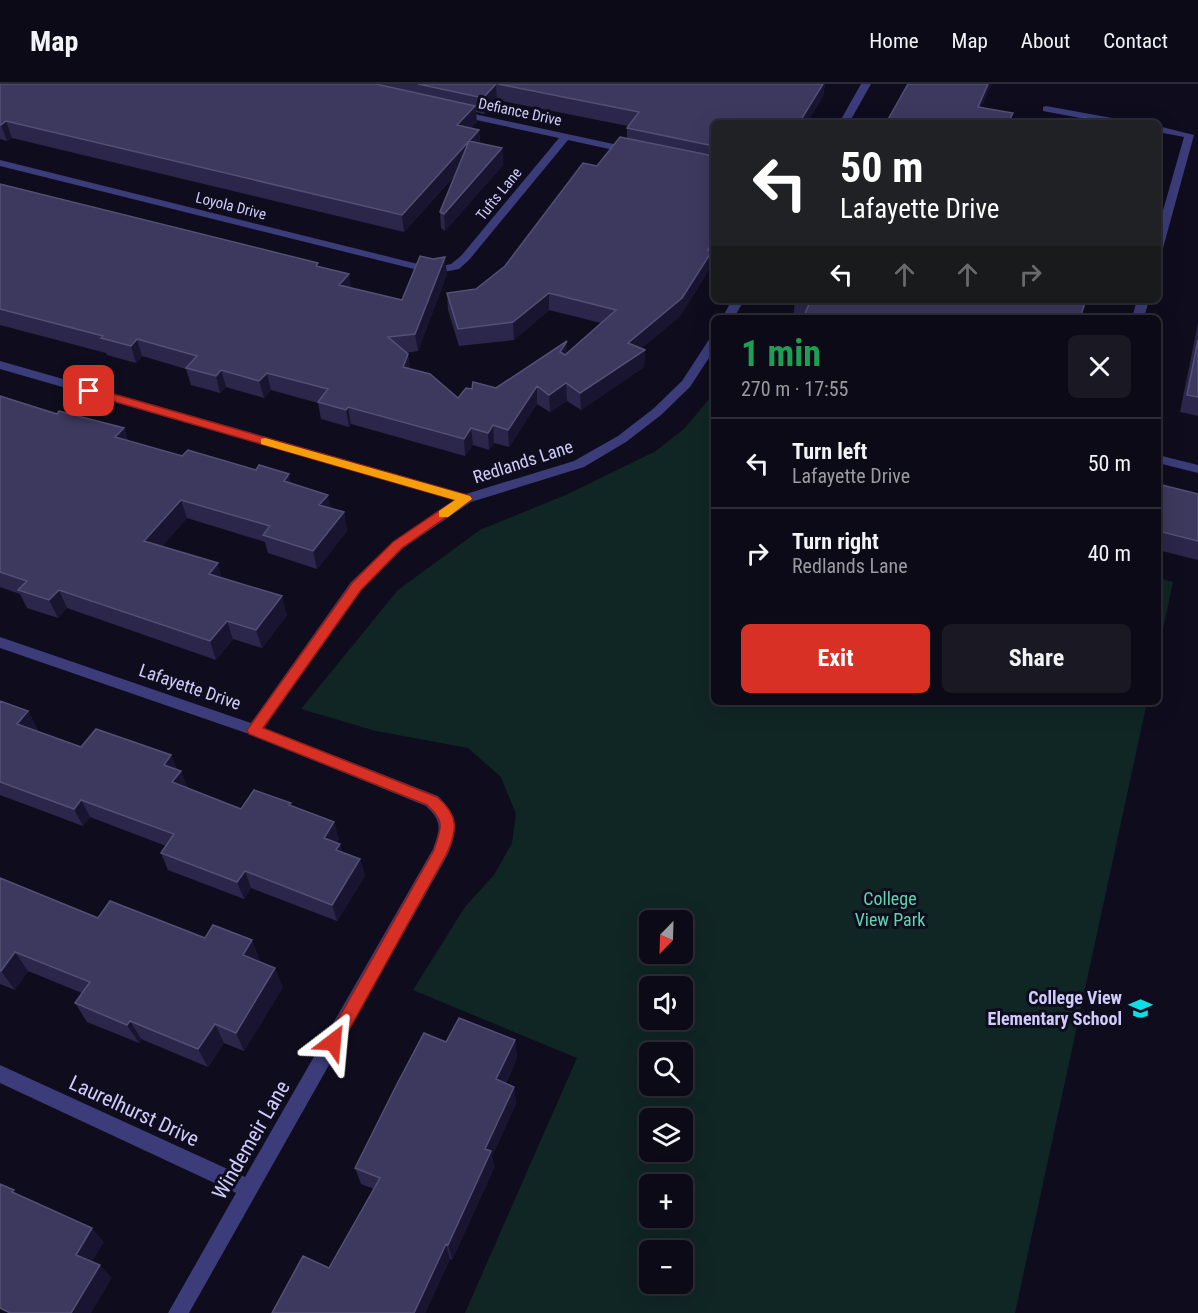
<!DOCTYPE html>
<html lang="en">
<head>
<meta charset="utf-8">
<style>
  body { margin:0; font-family:"Roboto Condensed",sans-serif; background:#191823; color:#f1f3f6; height:100vh; display:flex; flex-direction:column; font-size:22px; white-space:nowrap }
  * { box-sizing:border-box; margin:0 }
  p { font-size:20px; color:#9a9aa1 }
  .icon { flex:none; width:33px; height:33px; fill:none; stroke:currentColor; stroke-width:2; stroke-linecap:round; stroke-linejoin:round }
  .map { position:relative; flex:1; overflow:hidden }
  .sheet { position:absolute; left:711px; top:231px; width:450px; height:390px; display:flex; flex-direction:column; background:#0b0a16; border-radius:9px; box-shadow:0 6px 24px #0002,0 0 0 2px #2b2b35 }
  .sheet>* { flex:none }
  .top-card { position:absolute; left:711px; top:36px; width:450px; height:183px; border-radius:9px; box-shadow:0 6px 24px #0002,0 0 0 2px #2b2b35; background:#202124; color:#fff; overflow:hidden }
  .needle { width:39px; rotate:203deg }
  .controls { position:absolute; left:639px; top:826px; display:grid; gap:12px }
  .controls a { display:grid; place-items:center; width:54px; height:54px; border-radius:9px; background:#0b0a16; box-shadow:0 6px 24px #0002,0 0 0 2px #2b2b35; font-size:30px }
  .pin { position:absolute; display:grid; place-items:center; width:51px; height:51px; color:#fff; margin:-26px; border-radius:12px; box-shadow:0 3px 9px #0006 }
  .me { position:absolute; width:66px; margin:-33px; rotate:29deg; stroke-linejoin:round; filter:drop-shadow(0 0 4px #0008) }
  .turn { display:flex; align-items:center; gap:21px; height:126px; padding:0 30px; font-size:27px }
  .turn .icon { width:78px; height:78px; stroke-width:2.5 }
  .turn b { display:block; font-size:42px; line-height:51px }
  .lanes { display:flex; align-items:center; height:57px; padding:0 30px; background:#0003; justify-content:center; gap:30px; direction:ltr }
  .lanes .off { opacity:.35 }
  .round { display:grid; place-items:center; flex:none; width:63px; height:63px; border-radius:9px; background:#191823 }
  .headline { display:flex; align-items:center; justify-content:space-between; height:102px; padding:0 30px }
  h1 { font-size:36px; font-weight:700; line-height:45px; color:#1e9e55 }
  .action { display:flex; gap:12px; margin-top:auto; padding:12px 30px }
  .action a { flex:1; height:69px; border-radius:9px; background:#d93025; color:#fff; font-size:24px; font-weight:700; line-height:69px; text-align:center }
  .action a+a { background:#191823; color:#f1f3f6 }
  ul { padding:0; list-style:none }
  li { display:flex; align-items:center; gap:18px; height:90px; padding:0 30px; border-top:2px solid #2b2b35 }
  li div { flex:1 }
  li b { display:block; font-size:22px }
  li em { font-style:normal }
  header { display:flex; align-items:center; gap:36px; box-sizing:border-box; height:84px; padding:0 30px; background:#0b0a16; border-bottom:2px solid #2b2b35 }
  header strong { font-size:28px }
  nav { display:flex; gap:33px; margin-inline-start:auto; font-size:21px }
  .map>svg:first-child { display:block }
  .green { fill:#102624; fill-rule:evenodd }
  .lines { fill:none; stroke-linecap:round; stroke-linejoin:round }
  .minor { fill:#3b3c79; fill-rule:evenodd }
  .wall { fill:#2b264a }
  .shaded-wall { fill:#191530 }
  .building { fill:#3d385d; stroke:#544f76; stroke-width:1.5 }
  .route { fill:#d93025; stroke:#8d1f18; stroke-width:1.5 }
  .slow { fill:#f59e0b }
  .labels { text-anchor:middle; stroke-width:6; stroke-linejoin:round; paint-order:stroke }
  .far-street-label { font-size:15px; fill:#cfccfc; stroke:#0f0d1d }
  .street-label { font-size:18px; fill:#cfccfc; stroke:#0f0d1d }
  .park-label { font-size:18px; fill:#5dd7b1; stroke:#0f0d1d }
  .poi-label { font-size:18px; font-weight:bold; fill:#cfccfc; stroke:#0f0d1d; text-anchor:end }
  .near-street-label { font-size:21px; fill:#cfccfc; stroke:#0f0d1d }
</style>
</head>
<body>
<header>
<strong>Map</strong>
<nav><a>Home</a><a>Map</a><a>About</a><a>Contact</a></nav>
</header>
<div class="map">
<svg width="1198" height="1229" viewBox="0 0 1198 1229">
  <rect width="100%" height="100%" fill="#0f0d1d"/>
  <path class="green" d="M714 309V618H1147L1015 1229H465L577 974 413 906 465 823 494 791 512 759 516 730 501 693 468 664 376 647 301 625 398 506 480 446 568 410 656 367 685 344ZM650 837H682V870H650ZM650 903H682V936H650ZM650 969H682V1002H650ZM650 1035H682V1068H650ZM650 1101H682V1134H650ZM650 1167H682V1200H650Z
    M1158 494 1173 498 1158 569Z"/>
  <g class="lines">
    <path class="minor" d="M861 0H871L849 39H839Z
      M1046 22 1123 36 1128 39H1107L1043 27V23Z
      M456 26 632 64 637 67 632 70 568 56 469 176 459 185 434 190 0 82V76L434 184 451 180 461 172 559 54 453 31 451 29Z
      M1158 42 1194 51 1163 164 1158 167V144L1184 53 1158 48Z
      M732 216H744L734 234H722Z
      M1137 216H1149L1144 234H1132Z
      M714 253V266L690 303 661 331 626 358 584 383 471 418 403 464 361 506 264 644 438 712C457 730 458 749 447 772L189 1229H168L236 1109 0 999V981L245 1093 433 765C440 745 443 738 426 722L249 650 0 564V553L251 639 351 498 393 458 455 416 0 285V277L466 410 574 377 618 352 653 325 682 297 710 254Z
      M1158 371 1198 381V389L1158 379Z"/>
  </g>
  <path class="wall" d="M0 0H825L823 12 807 39H714V172L711 177 710 184 681 231 642 264 645 266 644 283 581 326 567 317 550 328 537 320 509 363 494 359 489 366 473 361 465 372 351 340 349 343 321 335 318 319 271 306 264 314 226 303 220 309 191 301 186 285 142 272 136 279 107 271 106 269 0 241V100L319 182 351 204 402 216 447 190 418 267 406 269 408 270 410 285 458 314 472 305 496 304 567 269 601 239 549 226 514 256 459 262 448 226 447 209 476 205 505 182 597 82 627 54V44L628 42 497 16 484 30 476 28 477 38 471 44 479 46 480 60 502 64 503 81 445 147 441 144 440 128 456 90 404 148 12 54 7 57 0 55Z
    M795 217 1080 234H793Z
    M1198 239V332L1180 328Z
    M0 312 57 330 124 344 128 357 182 372 291 399 331 424 344 428 347 447 317 485 268 469 265 458 187 434 162 462 222 494 287 531 262 564 233 555 216 576 67 524 58 534 27 524 20 510 0 503Z
    M1158 400 1198 410V476L1158 466Z
    M0 617 28 627 37 645 36 647 81 663 171 671 177 686 188 704 241 725 292 722 339 755 337 758 342 768 360 775 365 792 337 837 251 804 244 815 168 786 161 769 166 762 90 733 83 742 0 711Z
    M0 794 98 834 260 876 259 877 283 903 244 967 224 959 208 983 141 955 139 959 87 938 75 919 82 909 28 887 15 906 0 900Z
    M515 956 517 974 506 999 514 1003 516 1020 492 1072 494 1084 452 1176 450 1175 425 1229H272L329 1184 374 1105 361 1100 355 1084 446 958Z"/>
  <path class="shaded-wall" d="M496 0 497 16 484 30 483 14Z
    M823 0H825L823 12 807 39H799Z
    M988 0H992L974 39 978 23Z
    M475 22 477 38 459 58 457 41Z
    M6 37 12 54 7 57 1 41Z
    M479 46 480 62 404 148 402 131Z
    M502 64 503 81 445 147 444 130Z
    M714 157V172L711 177 710 184 681 231 628 276V259L708 166Z
    M445 173 447 190 418 267 415 250Z
    M349 190 352 207 339 201Z
    M549 209V226L514 256 513 238Z
    M137 255 142 272 136 279 131 262Z
    M567 257V274L560 268Z
    M645 266 644 283 581 326 580 309Z
    M408 270 410 288 403 283Z
    M221 286 226 303 220 309 216 292Z
    M267 289 271 306 264 314 259 297Z
    M566 299 567 317 550 328 549 311Z
    M537 302V320L509 363 508 346Z
    M348 323 351 340 349 343 346 326Z
    M493 341 494 359 489 366 488 349Z
    M124 344 130 363 115 353Z
    M471 344 473 361 465 372 464 355Z
    M289 390 294 409 284 397Z
    M328 411 332 429 319 421Z
    M181 416 187 434 151 475 144 457Z
    M344 428 347 447 317 485 313 467Z
    M218 479 223 498 209 490Z
    M59 506 67 524 58 534 49 516Z
    M282 512 287 531 262 564 256 546Z
    M227 537 233 555 216 576 210 557Z
    M28 627 37 645 27 657 17 640Z
    M171 671 178 689 164 681Z
    M181 687 188 704 172 698Z
    M81 716 90 733 83 742 74 725Z
    M334 738 339 755 329 770 324 754Z
    M340 760 345 776 336 766Z
    M360 775 365 792 337 837 332 821Z
    M245 787 251 804 244 815 237 798Z
    M252 856 260 876 251 890 243 871Z
    M15 868 28 887 15 906 1 887Z
    M275 884 283 903 244 967 236 949Z
    M130 937 141 955 139 959 127 941Z
    M215 940 224 959 208 983 198 965Z
    M515 956 517 974 499 1013 496 995Z
    M514 1003 516 1020 492 1072 494 1084 452 1176 448 1161 485 1065Z
    M92 1144 104 1158 89 1183 76 1171Z
    M446 1160 450 1175 425 1229H414Z
    M100 1181 112 1194 91 1229H71Z"/>
  <path class="building" d="M0 0H376L475 22 457 41 479 46 402 131 6 37 1 41 0 40Z
    M418 0H496L483 14Z
    M498 0H823L799 39H714V62L627 44 639 28Z
    M908 0H988L978 23 1013 29 1010 35 1032 39H886Z
    M1084 34 1111 39H1082Z
    M620 53 714 72V157L708 166 712 167 682 214 628 259 645 266 580 309 566 299 549 311 537 302 508 346 493 341 488 349 471 344 464 355 348 323 346 326 318 318 328 305 267 289 259 297 221 286 216 292 186 284 197 272 137 255 131 262 101 254 103 252 0 225V100L318 179 316 182 349 190 339 201 402 216 420 172 433 175 445 173 415 250 388 253 408 270 403 283 430 290 458 314 466 304 472 305 473 298 496 304 567 257 560 268 565 271 616 226 549 209 513 238 458 245 447 209 476 205 505 182 583 79 597 82Z
    M469 57 502 64 444 130 440 128Z
    M796 216H1086L1080 234H968L963 233 962 234H810L812 231 805 230 809 220 795 217Z
    M1198 256V313L1187 311Z
    M0 312 57 330 59 327 124 344 115 353 182 372 188 366 256 386 259 381 289 390 284 397 328 411 319 421 344 428 313 467 263 451 270 442 181 416 144 457 218 479 209 490 282 512 256 546 227 537 210 557 59 506 49 516 18 506 27 497 0 488Z
    M1158 400 1198 410V457L1158 447Z
    M0 617 28 627 17 640 81 663 96 645 171 671 164 681 181 687 172 698 241 725 254 706 291 719 289 721 334 738 324 754 340 760 336 766 360 775 332 821 245 787 237 798 161 769 174 750 81 716 74 725 0 698Z
    M0 794 98 834 110 817 205 854 213 841 252 856 243 871 275 884 236 949 215 940 198 965 130 937 127 941 75 919 90 898 15 868 1 887H0Z
    M459 934 515 956 496 995 514 1003 485 1065 491 1067 448 1161 446 1160 414 1229H272L303 1172 329 1184 380 1094 355 1084 396 1002 424 949 446 958Z
    M0 1100 14 1106 12 1108 92 1144 76 1171 100 1181 71 1229H10L0 1224Z"/>
  <path class="route" d="M89 303 470 412 472 415 402 464 361 506 263 644 437 713C459 731 458 746 446 771L339 964 333 966 328 964 325 958 328 953 434 766C441 743 446 738 427 721L249 650 247 646 352 499 393 458 455 416 85 309V304Z"/>
  <path class="slow" d="M265 354 470 412 472 415 448 433H439V427L455 416 261 360V355Z"/>
  <defs>
    <symbol id="school-bare" viewBox="-9 -9 18 18"><path d="M0-5L7-2L0 1L-7-2ZM-4 1L0 2.5L4 1V4Q0 6-4 4Z" fill="#0edde6" stroke="#0f0d1d" stroke-width="2.5" paint-order="stroke"/></symbol>
  </defs>
  <g fill-rule="evenodd">
    <use href="#school-bare" x="1124" y="908" width="33" height="33"/>
  </g>
  <g class="labels">
    <g class="far-street-label">
      <text transform="translate(520 28) rotate(12)" y="5">Defiance Drive</text>
      <text transform="translate(499 110) rotate(-51)" y="5">Tufts Lane</text>
      <text transform="translate(231 122) rotate(14)" y="5">Loyola Drive</text>
    </g>
    <g class="street-label">
      <text transform="translate(523 378) rotate(-18)" y="6">Redlands Lane</text>
      <text transform="translate(190 603) rotate(19)" y="6">Lafayette Drive</text>
    </g>
    <g class="park-label">
      <text x="890" y="821">College<tspan x="890" dy="21">View Park</tspan></text>
    </g>
    <g class="poi-label">
      <text x="1122" y="920">College View<tspan x="1122" dy="21">Elementary School</tspan></text>
    </g>
    <g class="near-street-label">
      <text transform="translate(134 1027) rotate(25)" y="7">Laurelhurst Drive</text>
      <text transform="translate(251 1056) rotate(-60)" y="7">Windemeir Lane</text>
    </g>
  </g>
</svg>
<div class="controls">
<a><svg class="needle" viewBox="-14 -14 28 28"><path d="M0-13l5 13h-10z" fill="#e53935"/><path d="M0 13l5-13h-10z" fill="#9a9aa1"/></svg></a>
<a><svg class="icon" aria-label="sound" viewBox="0 0 24 24"><path d="M4 9h4l5-4v14l-5-4H4zM17 9q2 3 0 6"/></svg></a>
<a><svg class="icon" aria-label="search" viewBox="0 0 24 24"><circle cx="10" cy="10" r="6"/><path d="M15 15l6 6"/></svg></a>
<a><svg class="icon" aria-label="layers" viewBox="0 0 24 24"><path d="M12 4l9 5-9 5-9-5zM3 14l9 5 9-5"/></svg></a>
<a>+</a>
<a>−</a>
</div>
<div class="pin" style="left:89px;top:307px;background:#d93025"><svg class="icon" aria-label="arrive" viewBox="0 0 24 24"><path d="M6 21V4h12l-3 4 3 4H6"/></svg></div>
<svg class="me" style="left:333px;top:958px" viewBox="-20 -20 40 40"><path d="M0-17L14 15 0 8-14 15z" fill="#d93025" stroke="#fff" stroke-width="4"/></svg>
<div class="top-card">
<div class="turn"><svg class="icon" aria-label="left" viewBox="0 0 24 24"><path d="M17 20v-9H6M10 6l-5 5 5 5"/></svg><div><b>50 m</b>Lafayette Drive</div></div>
<div class="lanes"><svg class="icon" aria-label="left" viewBox="0 0 24 24"><path d="M17 20v-9H6M10 6l-5 5 5 5"/></svg><svg class="icon off" aria-label="ahead" viewBox="0 0 24 24"><path d="M12 20V5M6 11l6-6 6 6"/></svg><svg class="icon off" aria-label="ahead" viewBox="0 0 24 24"><path d="M12 20V5M6 11l6-6 6 6"/></svg><svg class="icon off" aria-label="right" viewBox="0 0 24 24"><path d="M7 20v-9h11M14 6l5 5-5 5"/></svg></div>
</div>
<section class="sheet">
<div class="headline"><div><h1>1 min</h1><p>270 m · 17:55</p></div><a class="round"><svg class="icon" aria-label="close" viewBox="0 0 24 24"><path d="M6 6l12 12M18 6L6 18"/></svg></a></div>
<ul>
<li><svg class="icon" aria-label="left" viewBox="0 0 24 24"><path d="M17 20v-9H6M10 6l-5 5 5 5"/></svg><div><b>Turn left</b><p>Lafayette Drive</p></div><em>50 m</em></li>
<li><svg class="icon" aria-label="right" viewBox="0 0 24 24"><path d="M7 20v-9h11M14 6l5 5-5 5"/></svg><div><b>Turn right</b><p>Redlands Lane</p></div><em>40 m</em></li>
</ul>
<div class="action"><a>Exit</a><a>Share</a></div>
</section>
</div>
</body>
</html>
